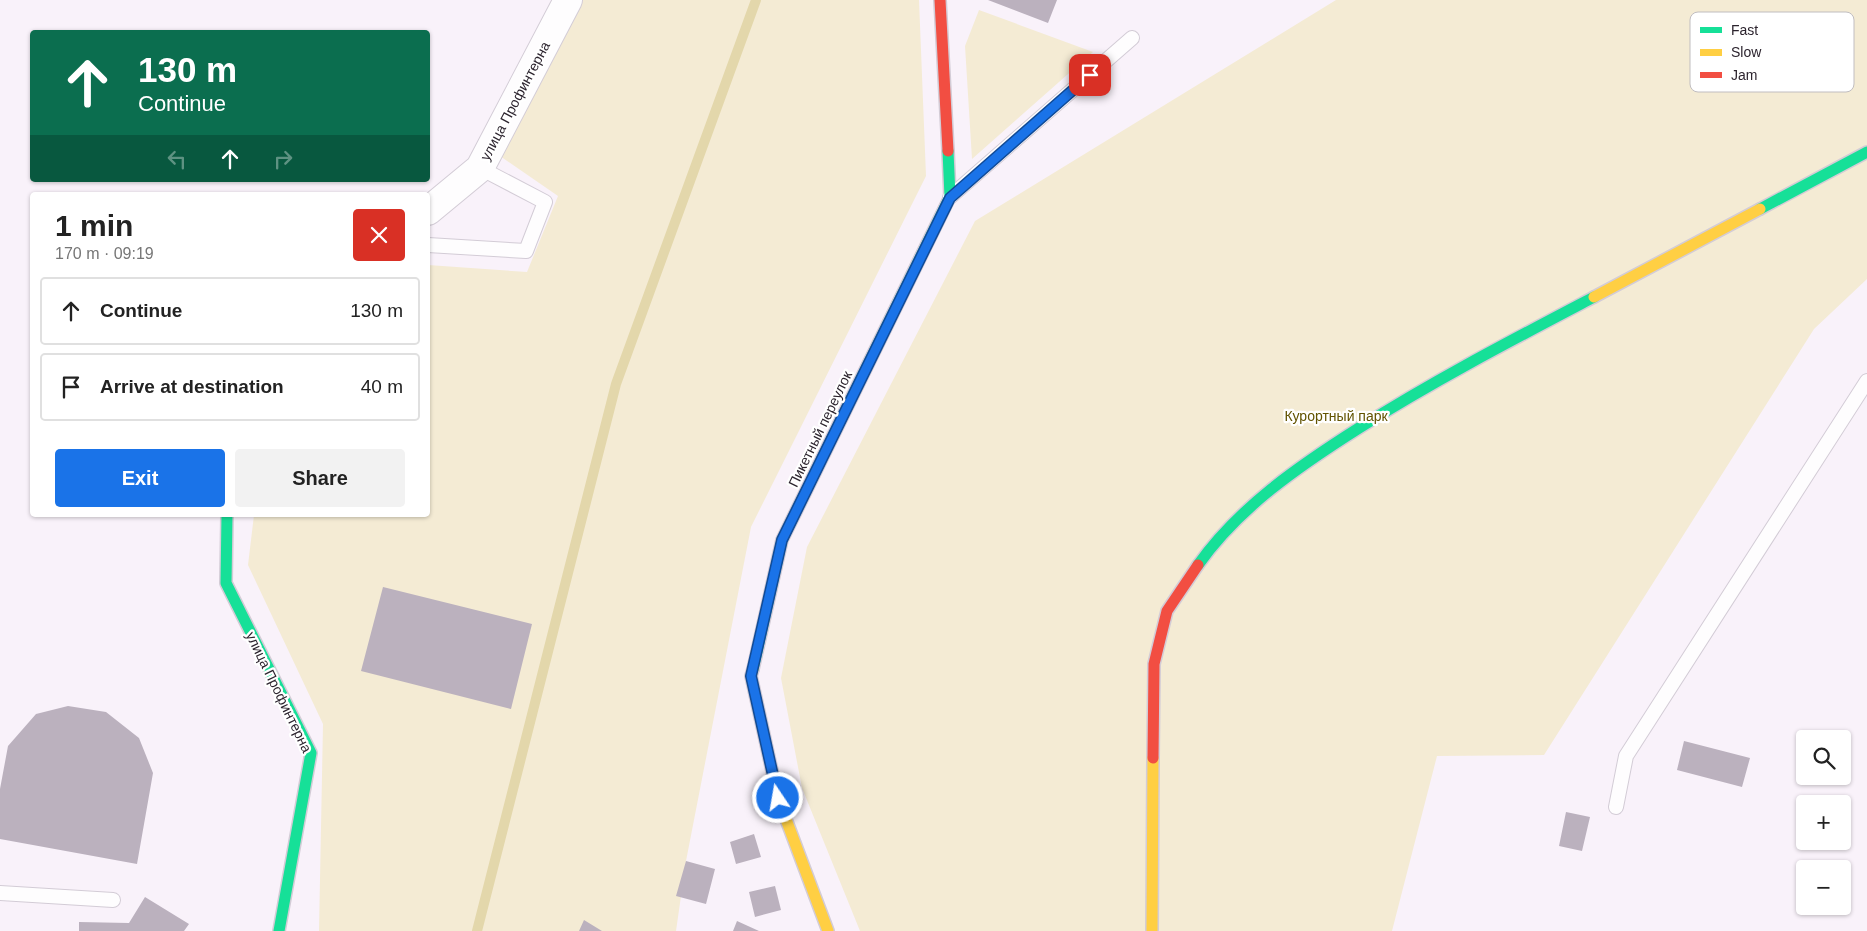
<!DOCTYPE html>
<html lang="en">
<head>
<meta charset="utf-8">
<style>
  body { margin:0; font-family:Helvetica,sans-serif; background:#f2f2f2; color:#222; height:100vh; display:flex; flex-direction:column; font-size:19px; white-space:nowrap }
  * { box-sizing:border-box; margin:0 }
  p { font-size:16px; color:#767676 }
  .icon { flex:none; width:28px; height:28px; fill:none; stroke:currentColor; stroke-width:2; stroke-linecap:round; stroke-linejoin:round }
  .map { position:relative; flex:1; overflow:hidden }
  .drawer { position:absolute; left:30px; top:192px; width:400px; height:325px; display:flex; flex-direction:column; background:#fff; border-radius:5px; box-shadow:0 1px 4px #0004 }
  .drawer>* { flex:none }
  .top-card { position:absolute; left:30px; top:30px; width:400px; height:152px; border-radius:5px; box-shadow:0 1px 4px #0004; background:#0b6e4f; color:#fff; overflow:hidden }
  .tools { position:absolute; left:1796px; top:730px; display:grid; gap:10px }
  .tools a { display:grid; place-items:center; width:55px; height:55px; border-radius:5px; background:#fff; box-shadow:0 1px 4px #0004; font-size:25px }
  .pin { position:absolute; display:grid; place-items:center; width:42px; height:42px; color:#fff; margin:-21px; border-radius:10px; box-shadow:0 2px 8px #0006 }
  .me { position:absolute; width:55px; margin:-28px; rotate:348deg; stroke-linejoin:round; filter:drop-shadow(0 0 4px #0008) }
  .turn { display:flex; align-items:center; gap:18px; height:105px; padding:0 25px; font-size:22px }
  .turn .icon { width:65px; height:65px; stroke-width:2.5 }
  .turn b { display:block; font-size:35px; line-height:42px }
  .lanes { display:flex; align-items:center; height:48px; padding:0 25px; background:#0003; justify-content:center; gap:25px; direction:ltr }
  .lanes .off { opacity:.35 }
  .round { display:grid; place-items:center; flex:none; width:52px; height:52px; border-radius:5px; background:#f2f2f2 }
  .headline { display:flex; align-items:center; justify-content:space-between; height:85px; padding:0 25px }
  h1 { font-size:30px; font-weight:700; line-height:38px }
  .primary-button { display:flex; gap:10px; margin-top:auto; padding:10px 25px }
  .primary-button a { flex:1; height:58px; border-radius:5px; background:#1a73e8; color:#fff; font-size:20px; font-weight:700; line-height:58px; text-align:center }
  .primary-button a+a { background:#f2f2f2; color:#222 }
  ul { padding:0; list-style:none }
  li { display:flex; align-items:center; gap:15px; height:68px; margin:0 10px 8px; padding:0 15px; border:2px solid #e0e0e0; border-radius:5px }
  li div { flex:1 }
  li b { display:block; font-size:19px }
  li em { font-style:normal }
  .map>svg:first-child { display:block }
  .green { fill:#f4ebd4 }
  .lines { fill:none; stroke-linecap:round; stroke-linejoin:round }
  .stream { stroke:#e3d7ab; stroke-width:10 }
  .building { fill:#bbb1be }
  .lane-casing { stroke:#d3ccd6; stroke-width:16 }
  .street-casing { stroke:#d3ccd6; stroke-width:30 }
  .fast-casing { stroke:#d3ccd6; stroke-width:14 }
  .slow-casing { stroke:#d3ccd6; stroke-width:14 }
  .jam-casing { stroke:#d3ccd6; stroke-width:14 }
  .lane { stroke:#fefdfe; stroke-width:14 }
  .street { stroke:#fefdfe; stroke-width:28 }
  .fast { stroke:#16e098; stroke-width:11 }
  .slow { stroke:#ffcf43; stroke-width:11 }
  .jam { stroke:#f24e42; stroke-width:11 }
  .route-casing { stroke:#114b97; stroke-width:12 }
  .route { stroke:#1a73e8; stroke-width:9 }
  .labels { text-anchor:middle; stroke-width:4.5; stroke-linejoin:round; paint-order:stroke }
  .street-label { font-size:14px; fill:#2c242e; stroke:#fff }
  .park-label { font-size:14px; fill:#625300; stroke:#fff }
  .key { fill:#fff; stroke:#c0bdc0; stroke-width:1 }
  .key-label { font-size:14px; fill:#2c242e }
</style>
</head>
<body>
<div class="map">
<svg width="1867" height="931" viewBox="0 0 1867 931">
  <rect width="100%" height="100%" fill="#f9f2fa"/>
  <path class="green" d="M582 0H919L926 176 751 527 686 861 676 931H319L323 724 248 565 254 515H428V265L527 272 558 196 500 156Z
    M1336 0H1867V279L1814 329 1544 755 1437 756 1392 931H860L802 788 781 678 807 547 975 221Z
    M979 10 1093 52 972 159 965 46Z"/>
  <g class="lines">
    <path class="stream" d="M477 931 616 384 756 0"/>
  </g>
  <path class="building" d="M988 0H1057L1048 23Z
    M383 587 532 624 511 709 361 671Z
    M68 706 106 712 139 738 153 773 137 864 0 839V789L8 746 36 714Z
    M1684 741 1750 758 1742 787 1677 770Z
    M1566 812 1590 817 1582 851 1559 846Z
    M754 834 761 857 736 864 730 842Z
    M686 861 715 869 706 904 676 896Z
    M775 886 781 910 755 917 749 892Z
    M145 897 189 924 184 931H79V922L129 923Z
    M584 920 602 931H579Z
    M737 921 759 931H733Z"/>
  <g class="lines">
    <defs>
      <path id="lane" d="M950 197 1132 38
        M428 245 526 251 545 202 480 168
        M1616 807 1626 756 1867 381
        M0 893 113 900"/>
      <path id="street" d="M428 211 480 168 568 0"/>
      <path id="fast" d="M1760 209 1867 152
        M227 515 226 583 311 753 279 931
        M1198 565C1239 507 1299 466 1359 428 1435 380 1514 339 1594 297
        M753 669 782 540 950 197 948 151"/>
      <path id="slow" d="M1594 297 1760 209
        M753 669 751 676 778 798 828 931
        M1152 931 1153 758"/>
      <path id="jam" d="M940 0 948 151
        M1153 758 1154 664 1167 611 1198 565"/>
    </defs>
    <use href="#lane" class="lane-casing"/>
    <use href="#street" class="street-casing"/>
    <use href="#fast" class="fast-casing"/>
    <use href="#slow" class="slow-casing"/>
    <use href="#jam" class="jam-casing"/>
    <use href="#lane" class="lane"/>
    <use href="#street" class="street"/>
    <use href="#fast" class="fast"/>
    <use href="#slow" class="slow"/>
    <use href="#jam" class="jam"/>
  </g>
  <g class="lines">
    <defs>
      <path id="route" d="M778 798 751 676 782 540 950 198 1090 75"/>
    </defs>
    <use href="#route" class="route-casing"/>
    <use href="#route" class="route"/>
  </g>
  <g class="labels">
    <g class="street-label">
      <text transform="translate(515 101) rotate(-62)" y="5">улица Профинтерна</text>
      <text transform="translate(820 429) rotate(-64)" y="5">Пикетный переулок</text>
      <text transform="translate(279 692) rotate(64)" y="5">улица Профинтерна</text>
    </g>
    <g class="park-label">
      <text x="1336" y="421">Курортный парк</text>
    </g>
  </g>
  <rect x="1690" y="12" width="164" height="80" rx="8" class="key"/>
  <rect x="1700" y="27" width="22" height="6" fill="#16e098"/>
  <rect x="1700" y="49" width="22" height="7" fill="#ffcf43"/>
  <rect x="1700" y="72" width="22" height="6" fill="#f24e42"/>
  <g class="key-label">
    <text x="1731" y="35">Fast</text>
    <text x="1731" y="57">Slow</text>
    <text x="1731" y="80">Jam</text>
  </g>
</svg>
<div class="tools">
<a><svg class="icon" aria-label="search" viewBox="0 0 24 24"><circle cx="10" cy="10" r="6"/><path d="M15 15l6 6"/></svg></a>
<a>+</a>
<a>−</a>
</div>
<div class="pin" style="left:1090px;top:75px;background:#d93025"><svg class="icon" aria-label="arrive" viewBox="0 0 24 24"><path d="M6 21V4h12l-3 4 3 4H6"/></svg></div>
<svg class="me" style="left:778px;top:798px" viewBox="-20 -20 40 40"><circle r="17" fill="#1a73e8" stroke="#fff" stroke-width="3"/><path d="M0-11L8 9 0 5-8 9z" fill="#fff"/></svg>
<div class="top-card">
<div class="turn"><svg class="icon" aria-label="ahead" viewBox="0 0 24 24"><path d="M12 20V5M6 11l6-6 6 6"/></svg><div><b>130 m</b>Continue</div></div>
<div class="lanes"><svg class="icon off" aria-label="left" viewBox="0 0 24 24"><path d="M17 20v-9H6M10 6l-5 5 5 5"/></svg><svg class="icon" aria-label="ahead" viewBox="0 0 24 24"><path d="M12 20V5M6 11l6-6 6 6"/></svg><svg class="icon off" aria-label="right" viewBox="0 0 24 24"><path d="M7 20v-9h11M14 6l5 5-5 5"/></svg></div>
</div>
<section class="drawer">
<div class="headline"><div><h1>1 min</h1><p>170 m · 09:19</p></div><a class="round" style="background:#d93025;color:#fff"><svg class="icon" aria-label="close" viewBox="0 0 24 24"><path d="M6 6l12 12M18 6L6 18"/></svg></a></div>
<ul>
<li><svg class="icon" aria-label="ahead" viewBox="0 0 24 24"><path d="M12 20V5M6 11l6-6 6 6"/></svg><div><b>Continue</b></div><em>130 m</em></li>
<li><svg class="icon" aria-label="arrive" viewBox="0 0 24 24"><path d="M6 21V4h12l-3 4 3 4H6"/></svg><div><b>Arrive at destination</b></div><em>40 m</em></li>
</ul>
<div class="primary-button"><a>Exit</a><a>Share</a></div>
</section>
</div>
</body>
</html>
